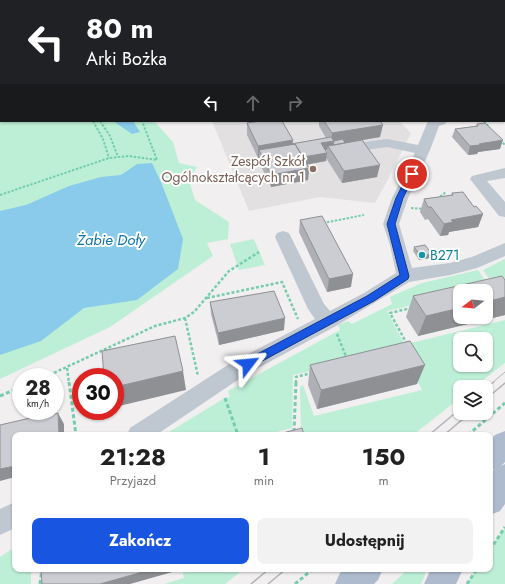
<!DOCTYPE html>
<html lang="pl">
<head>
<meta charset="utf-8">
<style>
  body { margin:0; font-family:Jost,sans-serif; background:#f2f2f2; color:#222; height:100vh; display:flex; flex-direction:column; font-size:15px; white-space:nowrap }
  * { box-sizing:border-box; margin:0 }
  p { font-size:13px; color:#767676 }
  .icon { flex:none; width:22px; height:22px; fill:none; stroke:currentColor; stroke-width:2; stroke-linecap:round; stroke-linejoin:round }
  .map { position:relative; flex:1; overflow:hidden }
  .sheet { position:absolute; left:12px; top:432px; width:481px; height:140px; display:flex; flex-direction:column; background:#fff; border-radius:8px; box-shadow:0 1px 3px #0004 }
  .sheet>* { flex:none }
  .top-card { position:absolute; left:0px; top:0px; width:505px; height:122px; box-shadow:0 1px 3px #0004; background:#202124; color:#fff; overflow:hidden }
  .needle { width:26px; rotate:254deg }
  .tools { position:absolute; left:453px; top:284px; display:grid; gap:8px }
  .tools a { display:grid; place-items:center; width:40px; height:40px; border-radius:8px; background:#fff; box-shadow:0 1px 3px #0004; font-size:20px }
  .speed { position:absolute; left:12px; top:368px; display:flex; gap:8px; font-size:20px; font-weight:700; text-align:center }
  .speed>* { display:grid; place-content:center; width:52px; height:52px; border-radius:50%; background:#fff; box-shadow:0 1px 3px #0004; line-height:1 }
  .speed small { font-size:10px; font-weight:400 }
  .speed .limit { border:6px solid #d22; background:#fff; color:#111 }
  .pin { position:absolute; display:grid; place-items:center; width:34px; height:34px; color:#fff; margin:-17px; border:2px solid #fff; border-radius:50%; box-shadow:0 1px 4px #0007 }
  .me { position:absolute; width:44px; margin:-22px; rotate:61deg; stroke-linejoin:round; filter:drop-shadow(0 0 3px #0008) }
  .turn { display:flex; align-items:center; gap:14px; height:84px; padding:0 20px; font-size:18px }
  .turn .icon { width:52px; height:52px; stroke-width:2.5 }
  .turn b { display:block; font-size:28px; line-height:34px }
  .lanes { display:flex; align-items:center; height:38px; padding:0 20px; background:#0003; justify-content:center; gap:20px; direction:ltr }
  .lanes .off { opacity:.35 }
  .eta { display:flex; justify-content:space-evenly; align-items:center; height:68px; text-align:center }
  .eta b { font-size:24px; font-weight:700; line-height:28px }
  .button { display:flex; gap:8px; margin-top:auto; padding:8px 20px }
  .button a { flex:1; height:46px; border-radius:8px; background:#1856e1; color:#fff; font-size:16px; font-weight:700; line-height:46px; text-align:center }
  .button a+a { background:#f2f2f2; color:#222 }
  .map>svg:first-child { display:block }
  .education { fill:#e2e0e1 }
  .green { fill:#bdefd7; fill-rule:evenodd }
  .water { fill:#8acbec }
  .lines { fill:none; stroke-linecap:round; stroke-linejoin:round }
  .path-far3 { stroke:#75cdad; stroke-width:1.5; stroke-dasharray:2 1; stroke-linecap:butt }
  .path-far2 { stroke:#75cdad; stroke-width:2; stroke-dasharray:2.5 1.5; stroke-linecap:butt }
  .path-far1 { stroke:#75cdad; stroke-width:2.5; stroke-dasharray:3 2; stroke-linecap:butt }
  .path { stroke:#75cdad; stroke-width:3; stroke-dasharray:4 2.5; stroke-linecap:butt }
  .minor { fill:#bfc7d1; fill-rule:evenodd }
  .major { fill:#aebace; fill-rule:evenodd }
  .tram-far1 { stroke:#b1b3b9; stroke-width:1 }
  .tram { stroke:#b1b3b9; stroke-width:1.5 }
  .wall { fill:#afb0b5 }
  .shaded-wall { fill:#8e9094 }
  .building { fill:#cbcdd3; stroke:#8e9094 }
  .route { fill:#1856e1; stroke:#103892 }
  .education-dot { fill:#8d6e63; stroke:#fff; stroke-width:1.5 }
  .culture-dot { fill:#0f9aa8; stroke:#fff; stroke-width:1.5 }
  .labels { text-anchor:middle; stroke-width:4; stroke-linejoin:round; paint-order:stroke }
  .education-label { font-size:14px; fill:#785e54; stroke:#fff; text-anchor:end }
  .culture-label { font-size:14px; fill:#0d838f; stroke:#fff; text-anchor:start }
  .water-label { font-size:15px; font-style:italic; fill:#0c74aa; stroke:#fff }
</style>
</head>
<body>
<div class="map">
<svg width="505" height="584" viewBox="0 0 505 584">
  <rect width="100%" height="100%" fill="#f1efef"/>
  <path class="education" d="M212 121H399L411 133 385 185 375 203 320 197 249 211Z"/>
  <path class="green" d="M0 0 230 1H1V121H154L173 142 179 163 197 167 189 180 195 200 229 222 228 239 207 243 213 256 110 327 0 379Z
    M254 239 265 265 239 270 230 244Z
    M505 259V313L498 291 483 270Z
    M478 270 489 286 460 291V294L387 311 407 349 293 375 292 428 264 435H164L223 399 230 397 228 391 340 330 338 325 348 321 352 324 392 304 390 297 422 283Z
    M505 320V363L474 387H460V398L413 435H301L300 387 303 385 314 416 422 390 405 356 411 343ZM460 339H486V365H460Z
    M505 527V584H467L477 569H490V550Z
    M15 547V569H31V584H0V557Z
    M182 569H244L225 584H164L184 578Z
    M408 569H424L425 575 421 584H392Z"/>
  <path class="water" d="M113 121H133L140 132 132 134Z
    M152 163 161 182 183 239 178 269 137 300 84 308 41 341 0 355V211L26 205 69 186 101 177 121 175 137 164Z"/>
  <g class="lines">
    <path class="path-far3" d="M27 1 29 0"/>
    <path class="path-far2" d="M93 121 103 139 109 158
      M100 121 110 136 118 157
      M484 121 490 128
      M500 140 505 145
      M0 195 109 158 129 156 157 160 142 121
      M437 199 446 192
      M411 208 424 209
      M323 223 364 215"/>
    <path class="path-far1" d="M207 298 282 282 298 319
      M185 318 198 376
      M337 334 347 359
      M407 344 390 313 411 308
      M67 368 69 383
      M45 377 155 326 185 318 194 312 229 271 259 252
      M296 383V377L312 373"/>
    <path class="path" d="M69 382 76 435
      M0 396 21 387
      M225 398 238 435
      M294 432 296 382
      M468 435 505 403
      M490 550 505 527
      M40 584 42 569
      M295 584 313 569
      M467 584 477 569"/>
    <path class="minor" d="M234 0H244V1H234Z
      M402 0H430L401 1Z
      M504 49H505V55H504Z
      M504 103H505V111H504Z
      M428 121H447L445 124 439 126 430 150 408 198 399 224 412 268 450 263 472 257 505 243V256L477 268 450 275 409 282 336 326 245 375 156 435H127L130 428 231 363 315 319 308 309 275 237 277 233 283 231 289 233 324 304 330 311 364 293 396 273 390 245 383 224 392 198 415 153 387 147 350 152 345 151 343 148 345 145 350 144 387 139 418 145Z
      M505 168V178L487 181 505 202V217L499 216 470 179 472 176Z
      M15 502V528L0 535V509Z"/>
    <path class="major" d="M505 431V462L501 466 505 464V504L500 511 490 515V476L494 469 490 471V440L495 435Z
      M344 569H383L378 580 374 584H335L340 573Z
      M431 569H463L456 584H424Z"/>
    <path class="tram-far1" d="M492 383 505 372"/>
    <path class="tram" d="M486 388 494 382
      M486 399 505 383
      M429 435 460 409
      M444 435 470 413
      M251 584 269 569
      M268 584 286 569"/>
  </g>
  <path class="wall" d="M246 0H261V1H246Z
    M284 0H304L284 1Z
    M471 0H496L497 1H471Z
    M504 6 505 7V38L504 37Z
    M319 121H380V137L363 140 377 177 342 183 326 158 327 150H325L326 161 307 164 309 168 308 180 271 187 259 162V158H258L247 135V123L292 144 326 138 319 126Z
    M477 124 500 149 478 152 477 154 468 155 452 137 455 129 476 126Z
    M452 193 474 207 483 214 478 227 449 232 448 235 440 236 428 219 425 220 420 212 424 199 451 195Z
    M300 220 351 287 327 292 299 232Z
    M414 247 432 254 430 258 419 260 413 251Z
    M505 280V315L418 336 406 317 413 296Z
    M210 302 284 330 219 345 211 314Z
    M310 365 417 384 317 409 308 385Z"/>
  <path class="shaded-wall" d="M383 125 380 137 328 146 327 150 320 152 321 143 331 141 332 133Z
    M293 140 292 148 259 150V158H258V146Z
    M503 140 500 149 478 152 477 154 468 155 470 146 479 144Z
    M327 153 326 161 300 166 301 157Z
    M380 165 377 177 342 183 344 171Z
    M309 168 308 180 271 187V175Z
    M483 214 478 227 449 232 448 235 440 236 444 224 451 220Z
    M432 254 430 258 419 260 421 256Z
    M353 274 351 287 327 292 329 279Z
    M505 297V315L418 336 426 316 460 308V317H486V302Z
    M285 318 284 330 219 345 218 333Z
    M425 365 417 384 317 409 321 390Z
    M183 371 186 390 115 407V387Z
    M58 413 64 424V435H59Z
    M15 466V477L0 481V469Z
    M153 569H183L130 584H100Z"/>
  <path class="building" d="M480 0H496L497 1H481Z
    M504 6 505 7V24L504 23Z
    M261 121H282L293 140 258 146 247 123Z
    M324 121H380L383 125 332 133Z
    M485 123 503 140 479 144 480 145 470 146 455 129 478 126 477 124Z
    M331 137 334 141 321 143 327 153 303 157 295 144 280 146Z
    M343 139 345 143 333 145 334 141Z
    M362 140 380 165 344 171 328 146Z
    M295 144 309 168 271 175 259 150Z
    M463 192 474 207 476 206 483 214 451 220 453 222 444 224 431 207H428L424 199 453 195 452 193Z
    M322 216 353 274 329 279 300 220Z
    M425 245 432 254 421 256 414 247Z
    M502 276 505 280V297L486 302V291H460V308L426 316 413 296Z
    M274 291 285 318 218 333 210 302Z
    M175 336 183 371 115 387V377H104L102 351Z
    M410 341 425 365 321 390 310 365Z
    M58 413 59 435H15V466L0 469V425L39 416 40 417Z
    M302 428 304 435H275Z
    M41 569H153L100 584H42Z"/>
  <path class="route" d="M412 171 415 174 403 198 395 224 409 276 408 279 374 301 251 367 248 368 244 367 243 364 244 361 367 296 400 275 387 224 396 198 408 174Z"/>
  <circle class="education-dot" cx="313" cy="169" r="4"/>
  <circle class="culture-dot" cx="422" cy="255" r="4"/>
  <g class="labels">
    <g class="education-label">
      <text x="305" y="166">Zespół Szkół<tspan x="305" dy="16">Ogólnokształcących nr 1</tspan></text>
    </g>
    <g class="culture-label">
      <text x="430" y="260">B271</text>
    </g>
    <g class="water-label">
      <text x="111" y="245">Żabie Doły</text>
    </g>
  </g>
</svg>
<div class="tools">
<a><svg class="needle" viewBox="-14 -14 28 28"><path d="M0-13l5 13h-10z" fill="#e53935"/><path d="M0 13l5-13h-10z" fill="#767676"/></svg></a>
<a><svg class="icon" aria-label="search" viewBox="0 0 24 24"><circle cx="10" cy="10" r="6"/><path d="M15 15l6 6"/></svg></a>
<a><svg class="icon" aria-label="layers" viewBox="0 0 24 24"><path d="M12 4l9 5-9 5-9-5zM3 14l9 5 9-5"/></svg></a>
</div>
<div class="speed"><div>28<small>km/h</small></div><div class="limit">30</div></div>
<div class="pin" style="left:412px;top:174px;background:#d93025"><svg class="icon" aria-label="arrive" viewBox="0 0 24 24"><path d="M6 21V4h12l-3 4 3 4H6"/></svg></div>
<svg class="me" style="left:248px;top:364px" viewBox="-20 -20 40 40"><path d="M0-17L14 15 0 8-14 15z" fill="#1856e1" stroke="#fff" stroke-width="4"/></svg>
<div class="top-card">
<div class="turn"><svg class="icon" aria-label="left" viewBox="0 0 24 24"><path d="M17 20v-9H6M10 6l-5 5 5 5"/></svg><div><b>80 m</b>Arki Bożka</div></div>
<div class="lanes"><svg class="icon" aria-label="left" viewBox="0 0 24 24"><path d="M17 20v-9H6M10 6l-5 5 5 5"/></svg><svg class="icon off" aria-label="ahead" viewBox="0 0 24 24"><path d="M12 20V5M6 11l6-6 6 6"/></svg><svg class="icon off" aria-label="right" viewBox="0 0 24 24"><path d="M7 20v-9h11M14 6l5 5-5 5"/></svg></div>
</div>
<section class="sheet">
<div class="eta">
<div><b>21:28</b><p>Przyjazd</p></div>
<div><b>1</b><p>min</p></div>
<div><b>150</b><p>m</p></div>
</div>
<div class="button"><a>Zakończ</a><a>Udostępnij</a></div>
</section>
</div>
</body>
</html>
